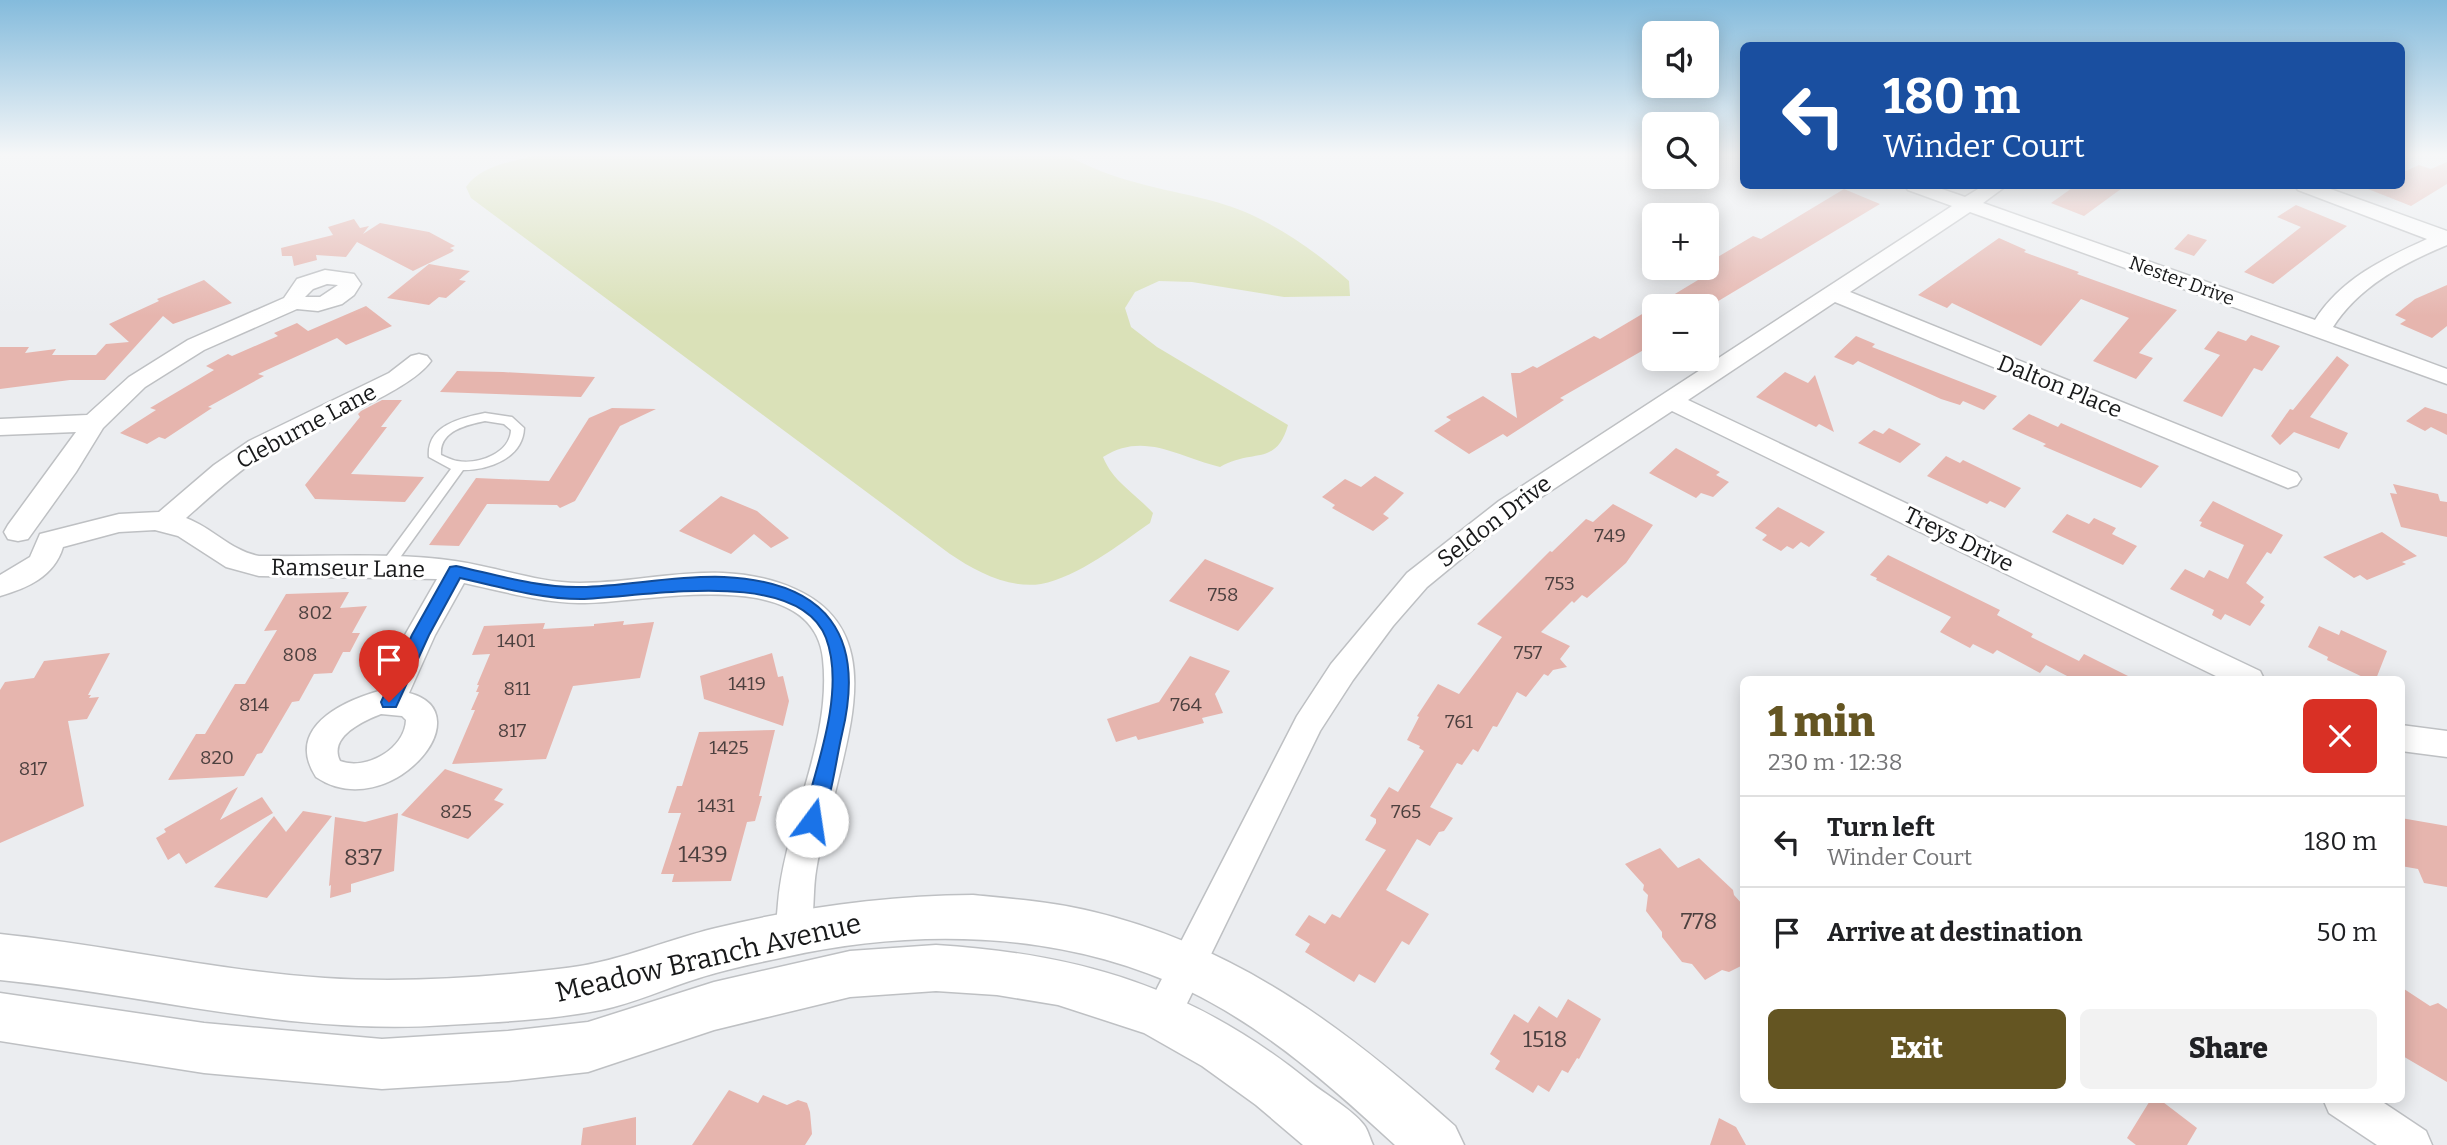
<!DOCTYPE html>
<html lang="en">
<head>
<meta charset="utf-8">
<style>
  body { margin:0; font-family:Bitter,serif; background:#f2f2f2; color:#202124; height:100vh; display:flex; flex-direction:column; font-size:26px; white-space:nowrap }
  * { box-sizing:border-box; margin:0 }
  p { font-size:23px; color:#757577 }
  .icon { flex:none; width:38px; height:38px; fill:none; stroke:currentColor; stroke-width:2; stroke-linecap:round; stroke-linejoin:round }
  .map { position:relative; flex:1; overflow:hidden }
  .side { position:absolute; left:1740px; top:676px; width:665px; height:427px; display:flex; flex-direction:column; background:#fff; border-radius:10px; box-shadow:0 4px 18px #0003 }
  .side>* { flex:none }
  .hud { position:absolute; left:1740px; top:42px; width:665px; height:147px; border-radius:10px; box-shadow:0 4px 18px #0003; background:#1a4fa0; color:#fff; overflow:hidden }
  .tools { position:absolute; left:1642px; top:21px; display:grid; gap:14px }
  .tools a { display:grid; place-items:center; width:77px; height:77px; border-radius:10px; background:#fff; box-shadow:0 4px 18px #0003; font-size:35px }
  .pin { position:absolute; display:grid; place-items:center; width:60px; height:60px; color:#fff; margin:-72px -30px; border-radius:50% 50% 50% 0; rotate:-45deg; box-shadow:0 0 7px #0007 }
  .pin .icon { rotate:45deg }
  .me { position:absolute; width:77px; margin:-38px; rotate:14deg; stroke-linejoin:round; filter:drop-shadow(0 0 5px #0008) }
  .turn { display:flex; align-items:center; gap:24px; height:147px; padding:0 28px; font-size:32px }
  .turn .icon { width:91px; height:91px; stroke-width:2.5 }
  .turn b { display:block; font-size:49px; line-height:60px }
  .round { display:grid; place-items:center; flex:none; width:74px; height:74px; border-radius:10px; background:#f2f2f2 }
  .overview { display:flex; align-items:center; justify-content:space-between; height:119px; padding:0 28px }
  h1 { font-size:42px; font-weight:800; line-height:52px; color:#645522 }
  .cta { display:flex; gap:14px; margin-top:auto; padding:14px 28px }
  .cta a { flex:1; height:80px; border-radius:10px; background:#645522; color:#fff; font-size:28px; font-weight:800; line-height:80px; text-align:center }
  .cta a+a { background:#f2f2f2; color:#202124 }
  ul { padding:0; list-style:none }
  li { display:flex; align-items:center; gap:21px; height:91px; padding:0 28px; border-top:2px solid #e0e0e0 }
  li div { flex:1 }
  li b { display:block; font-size:26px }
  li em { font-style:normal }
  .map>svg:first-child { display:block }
  .green { fill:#dae1b8 }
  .building { fill:#e6b5ae }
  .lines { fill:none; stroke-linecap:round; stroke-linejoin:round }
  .service-casing { stroke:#bec0c3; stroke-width:3 }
  .minor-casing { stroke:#bec0c3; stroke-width:3 }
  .secondary-casing { stroke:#bec0c3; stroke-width:3 }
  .service { fill:#fff; fill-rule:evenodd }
  .minor { fill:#fff; fill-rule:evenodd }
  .secondary { fill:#fff; fill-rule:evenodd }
  .route { fill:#1a73e8; stroke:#114b97; stroke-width:2 }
  .labels { text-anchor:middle; stroke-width:6; stroke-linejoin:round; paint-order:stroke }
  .far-street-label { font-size:19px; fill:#18191a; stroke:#fff }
  .number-label { font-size:19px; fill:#4c403f }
  .street-label { font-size:23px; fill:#18191a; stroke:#fff }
  .near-number-label { font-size:23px; fill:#4c403f }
  .near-street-label { font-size:28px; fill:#18191a; stroke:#fff }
</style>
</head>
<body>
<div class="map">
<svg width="2447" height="1145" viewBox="0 0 2447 1145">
  <rect width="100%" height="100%" fill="#ebedf0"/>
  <path class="green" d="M534 156H1067C1090 167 1113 177 1138 183 1176 194 1216 198 1252 215 1288 232 1320 255 1349 281L1350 296 1284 297 1192 282 1159 281 1135 292 1125 308 1131 327 1157 347 1288 425C1276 467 1253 448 1220 467 1178 457 1144 431 1103 457 1113 482 1135 493 1153 513L1150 523C1120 544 1078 577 1041 584 1009 589 975 571 950 554L471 198 466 187C480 166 510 162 534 156Z"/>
  <path class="building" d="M2447 162V184L2411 206 2368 189 2375 186H2401V173L2419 165 2431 169Z
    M2075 186H2125L2084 216 2051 203Z
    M1844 189 1880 204 1710 306H1655L1698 280 1694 278 1701 274 1695 271 1706 268V264L1753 236 1761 239Z
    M2296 205 2347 226 2273 284 2244 272 2301 227 2277 217Z
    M354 219 360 228 369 226 363 234 380 223 429 232 455 246 450 248 454 250 452 252 413 271 357 242 346 257 316 255 317 260 294 266 292 256H282L281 248 333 235 328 227Z
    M2188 234 2207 240 2194 256 2174 249Z
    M1999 238 2026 250 2024 252 2079 272 2077 274 2177 310 2139 353 2153 358 2136 379 2093 361 2129 318 2081 299 2041 346 1952 303 1947 308 1918 295Z
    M429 264 470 271 459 280 466 281 446 298 439 297 429 305 387 298Z
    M204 280 232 303 173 324 163 316 105 380H70L0 389V347H29L25 353 56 349 52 355H96L106 344 129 342 109 324 159 301 157 299Z
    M2447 285V326L2432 338 2400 324 2406 320 2395 315 2415 299Z
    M366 306 392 326 346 345 337 338 258 374 264 376 208 407 212 408 165 439 159 437 147 444 120 433 156 410 150 408 214 370 206 366 228 354 232 356 278 336 274 333 297 323 308 331Z
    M1654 307V344L1560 398 1564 400 1507 437 1503 434 1469 454 1434 431 1451 420 1446 417 1483 396 1517 418 1511 373H1520L1533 366 1537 368 1594 336 1600 339Z
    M2218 331 2246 341 2251 335 2280 346 2262 371 2254 368 2222 417 2183 401 2220 355 2204 349Z
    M1856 336 1875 344 1872 347 1997 396 1984 410 1963 401 1960 405 1941 399 1858 361 1853 365 1834 357Z
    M2337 356 2349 365 2310 417 2348 433 2339 449 2294 432 2280 445 2271 436 2290 409 2293 410Z
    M457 371 503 372 595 377 581 397 440 392Z
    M1785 372 1808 383 1815 375 1834 432 1819 424 1816 427 1756 397Z
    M382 400H402L381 427H387L351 474 424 477 405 502 315 499 305 485 360 417 358 414 361 411Z
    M2425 407 2447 414V435L2431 427 2425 431 2406 421Z
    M612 408 656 409 620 426 575 501 560 508 557 505 487 504 459 546 429 545 476 478 549 481 589 418Z
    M2029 414 2058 427 2061 423 2159 466 2141 488 2043 446 2046 444 2012 429Z
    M1889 428 1921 444 1900 463 1858 443 1874 430 1883 434Z
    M1676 448 1720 472 1716 475 1729 482 1713 497 1701 493 1696 498 1649 473Z
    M1946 456 1960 463 1963 460 2021 488 2005 508 1990 501 1987 504 1927 476Z
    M1375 476 1404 493 1383 514 1389 518 1373 531 1332 508 1335 505 1322 497 1345 479 1361 487Z
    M2393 484 2438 494 2440 501 2447 502V537L2401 527 2390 493 2397 494Z
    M721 496 757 511 789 538 771 548 754 534 731 554 679 531Z
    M2213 501 2283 535 2271 554 2267 552 2246 583 2264 597 2260 602 2265 605 2250 626 2225 614 2221 620 2212 615 2214 610 2170 589 2185 569 2204 578 2209 570 2228 579 2244 545 2200 526 2202 522 2199 521Z
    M1613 504 1653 525 1626 563 1587 598 1582 595 1574 603 1572 601 1541 632 1570 646 1560 659 1567 667 1553 670 1548 676 1544 674 1526 697 1517 692 1497 727 1493 726 1478 752 1473 749 1462 765 1457 763 1430 807 1453 818 1444 831 1439 832 1430 846 1417 839 1386 890 1429 914 1409 945 1402 941 1375 983 1359 974 1354 982 1305 952 1310 944 1295 935 1309 915 1325 924 1332 914 1340 918 1386 850 1365 840 1376 823V819L1370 816 1389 787 1398 792 1424 751 1419 748 1420 746 1407 740 1419 717 1417 716 1438 684 1459 694 1502 637 1477 624 1550 551 1552 552 1586 519 1593 522Z
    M1778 507 1825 532 1809 547 1801 542 1793 549 1787 546 1781 551 1762 540 1767 535 1755 528Z
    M2067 514 2089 524 2094 518 2116 528 2112 534 2137 546 2123 565 2052 532Z
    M2382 532 2417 556 2402 562 2406 564 2367 580 2360 575 2354 578 2323 557Z
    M1888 555 2000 610 1997 615 2033 634 2031 637 2079 661 2084 654 2134 679H2068L2069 677 2046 665 2040 673 1997 650 1993 654 1973 644 1970 648 1940 632 1951 617 1876 580 1877 578 1870 575Z
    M1205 559 1274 588 1238 631 1169 601Z
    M349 592 340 608 367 606 352 633H360L350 652H343L332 673 314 674 299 701 292 702 262 753 257 754 244 776 168 780 196 734H205L235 684H245L277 630 264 631 286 594Z
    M624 621 623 625 654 622 640 678 573 686 546 759 452 764 475 710H471L479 692H476L479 685H477L490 654 472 655 484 626 545 623 543 629 594 626V624Z
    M2319 626 2339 635 2341 630 2387 651 2376 679H2367L2327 660 2328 657 2308 647Z
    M110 653 88 695H91L89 698 99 697 87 719 68 721 84 806 0 843V690L5 682 34 678 44 661Z
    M772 653 778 677 783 676 789 701 783 726 704 699 700 676Z
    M1190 656 1230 671 1215 694 1223 713 1202 718 1204 723 1177 730 1138 740 1136 736 1116 742 1107 719 1159 702Z
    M775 730 759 796H762L755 821 747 822 731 881 672 882 674 874H661L681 813H668L677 786H682L699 732Z
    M445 769 503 789 494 800 504 804 468 839 401 815Z
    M238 787 220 820 262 797 273 813 186 864 179 853 168 860 156 838 166 832 164 829Z
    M303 811 332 816 267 898 214 887 274 816 286 832Z
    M398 813 394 871 351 884V892L330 898 331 885 329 886 335 817 365 822Z
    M2401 818 2447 826V887L2424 883 2418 869 2401 866Z
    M1660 848 1678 868 1699 858 1733 890 1734 895 1743 905V965L1729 972 1722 970 1705 980 1692 964 1682 962 1662 937V932L1646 911 1648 895 1643 890 1644 885 1625 864Z
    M2401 987 2430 1006 2438 1003 2447 1009V1082L2401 1055Z
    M1568 999 1601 1019 1579 1059 1577 1058 1568 1073 1562 1070 1549 1092 1538 1085 1533 1093 1495 1069 1500 1061 1490 1054 1514 1014 1528 1023 1539 1006 1557 1018Z
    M729 1090 758 1103 763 1095 787 1105 798 1100 807 1103 810 1112 812 1134 805 1145H692Z
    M2151 1099H2159L2197 1128 2187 1145H2136L2127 1138Z
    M636 1117V1145H581L583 1128Z
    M1719 1118 1736 1127 1746 1145H1710Z"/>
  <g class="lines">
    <defs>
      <path id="service" d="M485 413 512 417 524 428C523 458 489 470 463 470L391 570H381L379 567 381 564 451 469 429 457C426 426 460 418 485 413ZM485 421 504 424 511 430C510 453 479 465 457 461 452 460 446 457 441 455 439 431 466 425 485 421Z"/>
      <path id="minor" d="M1905 186H1933L1965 197 1983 186H2006L1983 203 2315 320C2341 279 2383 259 2427 239L2298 190 2295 186H2322L2447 231V245C2404 263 2359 286 2333 327L2447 369V384L1970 212 1850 292 2297 473 2301 479 2297 485 2288 488 1835 302 1688 400 2260 671 2264 679H2222L1672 411 1517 513 1427 587 1393 626 1353 680 1320 731 1175 1028 1162 1034 1149 1028 1143 1016 1149 1004 1297 716 1331 664 1407 573 1499 501 1952 206 1908 190Z
        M325 270 354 274 361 284 354 295 342 304 318 311 297 309 204 350 145 387 103 428 76 472 28 539 18 541 8 539 4 532 8 525 76 432 0 435V419L87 415 129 377 188 340 284 298 297 279ZM327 284 338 285 320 297H305L313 289Z
        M419 354 427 356 431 361C408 394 305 430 266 453 237 472 212 495 186 518 213 528 231 551 259 556 322 557 394 552 455 561 497 567 537 583 580 583 628 583 676 571 723 573 747 574 773 579 795 589 881 627 853 717 836 789 829 816 820 844 816 871 812 895 816 922 806 944L793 949 780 944C774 930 777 918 778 903 785 821 832 742 823 659 813 560 641 605 578 603 539 602 502 591 464 583L435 635 409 693C486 713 388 826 316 777 285 729 340 702 379 691L405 635 437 579 259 576 226 567 178 536 155 530 119 532 63 547C54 577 27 588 0 596V575L30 557 40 534 119 514 159 512 214 465 249 441 389 373 411 356ZM381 714 402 716 406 720C405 749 366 771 340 761 328 737 363 721 381 714Z
        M2401 725 2447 731V757L2401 751Z
        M2323 1099H2378L2426 1131 2432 1145H2377L2329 1113Z"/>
      <path id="secondary" d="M973 895C1013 899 1054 902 1094 912 1239 947 1346 1029 1455 1126L1464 1145H1395C1332 1087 1267 1029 1189 991 1064 931 919 927 785 957 756 963 727 969 699 978 666 988 635 1003 601 1010 550 1020 498 1022 447 1025 295 1036 150 995 0 980V934C109 945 216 971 325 978 402 983 481 978 558 969 614 964 662 941 716 928 801 907 885 896 973 895Z
        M936 945C1082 954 1194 988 1310 1082 1325 1094 1353 1110 1364 1125 1368 1130 1370 1139 1373 1145H1303L1256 1105 1202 1066 1144 1033 1058 1005 997 995 936 991 850 997 714 1030 588 1072 508 1081 382 1089 204 1073 0 1041V993L204 1023 382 1039 508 1031 588 1022 714 982 850 951Z"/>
    </defs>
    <use href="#service" class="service-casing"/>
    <use href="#minor" class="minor-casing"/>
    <use href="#secondary" class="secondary-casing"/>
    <use href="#service" class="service"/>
    <use href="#minor" class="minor"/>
    <use href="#secondary" class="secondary"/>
  </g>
  <linearGradient id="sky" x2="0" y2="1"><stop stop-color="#84bbdc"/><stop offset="0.49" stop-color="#f6f7f8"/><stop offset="1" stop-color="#f6f7f8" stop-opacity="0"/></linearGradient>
  <rect width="2447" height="316" fill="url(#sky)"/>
  <path class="route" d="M456 566C497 575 539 588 581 587 628 586 677 575 724 577 827 582 866 635 842 734 835 764 832 800 818 827L812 829 805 827 802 821C816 768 846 691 826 638 798 565 640 598 581 599 540 599 500 587 460 578L429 635 396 707H383L381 702 412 635 450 567Z"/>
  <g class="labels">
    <g class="far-street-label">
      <text transform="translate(2182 280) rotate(20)" y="7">Nester Drive</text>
    </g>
    <g class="number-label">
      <text x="1610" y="542">749</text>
      <text x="1560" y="590">753</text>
      <text x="1223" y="601">758</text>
      <text x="315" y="619">802</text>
      <text x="516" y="647">1401</text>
      <text x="1528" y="659">757</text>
      <text x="300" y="661">808</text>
      <text x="747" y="690">1419</text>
      <text x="517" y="695">811</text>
      <text x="254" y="711">814</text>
      <text x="1186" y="711">764</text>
      <text x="1459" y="728">761</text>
      <text x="512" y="737">817</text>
      <text x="729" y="754">1425</text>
      <text x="217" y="764">820</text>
      <text x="33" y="775">817</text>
      <text x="716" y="812">1431</text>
      <text x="456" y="818">825</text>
      <text x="1406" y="818">765</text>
    </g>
    <g class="street-label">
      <text transform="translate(2060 386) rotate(22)" y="8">Dalton Place</text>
      <text transform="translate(306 426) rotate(-28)" y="8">Cleburne Lane</text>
      <text transform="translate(1494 521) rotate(-37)" y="8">Seldon Drive</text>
      <text transform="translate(1959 539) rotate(26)" y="8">Treys Drive</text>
      <text transform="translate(348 568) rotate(1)" y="8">Ramseur Lane</text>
    </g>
    <g class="near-number-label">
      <text x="703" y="862">1439</text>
      <text x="363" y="865">837</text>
      <text x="1699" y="929">778</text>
      <text x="1545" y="1047">1518</text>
    </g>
    <g class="near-street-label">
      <text transform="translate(708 957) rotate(-13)" y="10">Meadow Branch Avenue</text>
    </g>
  </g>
</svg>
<div class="tools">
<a><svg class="icon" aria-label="sound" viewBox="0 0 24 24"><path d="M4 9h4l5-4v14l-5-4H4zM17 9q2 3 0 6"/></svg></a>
<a><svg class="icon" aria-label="search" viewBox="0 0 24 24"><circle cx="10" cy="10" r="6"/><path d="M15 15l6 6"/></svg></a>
<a>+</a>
<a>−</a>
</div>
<div class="pin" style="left:389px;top:702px;background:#d93025"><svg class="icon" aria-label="arrive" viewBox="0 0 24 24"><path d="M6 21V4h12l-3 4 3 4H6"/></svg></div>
<svg class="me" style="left:812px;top:821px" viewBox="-20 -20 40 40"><circle r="19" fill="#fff"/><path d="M0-13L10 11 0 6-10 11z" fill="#1a73e8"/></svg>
<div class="hud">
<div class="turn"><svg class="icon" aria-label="left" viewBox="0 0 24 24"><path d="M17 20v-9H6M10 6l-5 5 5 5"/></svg><div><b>180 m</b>Winder Court</div></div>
</div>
<section class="side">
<div class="overview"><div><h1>1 min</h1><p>230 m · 12:38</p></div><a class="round" style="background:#d93025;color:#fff"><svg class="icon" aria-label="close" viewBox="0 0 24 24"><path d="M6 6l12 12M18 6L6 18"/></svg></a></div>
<ul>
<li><svg class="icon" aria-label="left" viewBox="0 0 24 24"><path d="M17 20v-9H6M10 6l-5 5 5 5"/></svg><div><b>Turn left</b><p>Winder Court</p></div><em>180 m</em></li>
<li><svg class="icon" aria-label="arrive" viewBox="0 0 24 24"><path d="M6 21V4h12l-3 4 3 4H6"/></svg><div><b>Arrive at destination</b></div><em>50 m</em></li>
</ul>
<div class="cta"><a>Exit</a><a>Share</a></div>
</section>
</div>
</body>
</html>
